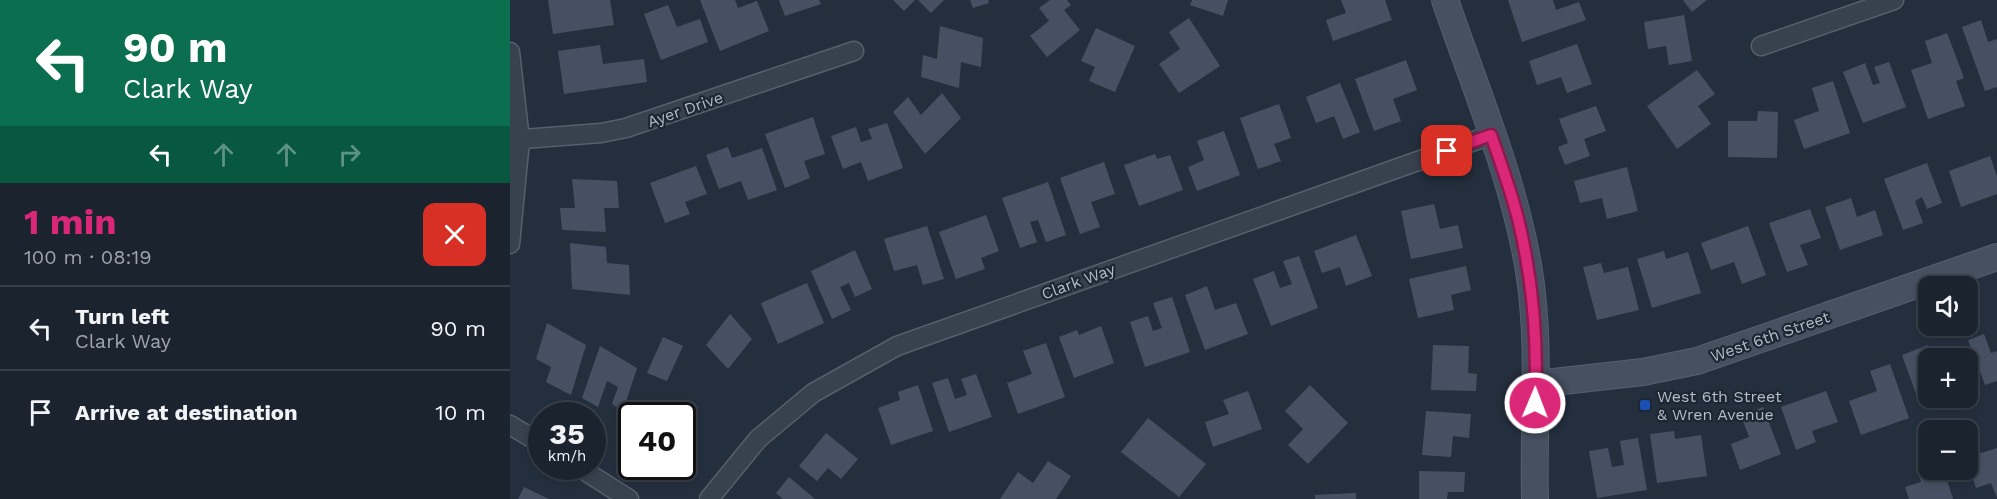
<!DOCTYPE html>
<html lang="en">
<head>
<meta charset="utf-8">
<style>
  body { margin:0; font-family:"Work Sans",sans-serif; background:#242b36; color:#f1f3f6; height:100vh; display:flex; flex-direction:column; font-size:22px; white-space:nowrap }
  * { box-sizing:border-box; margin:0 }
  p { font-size:20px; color:#a0a4aa }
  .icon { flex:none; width:33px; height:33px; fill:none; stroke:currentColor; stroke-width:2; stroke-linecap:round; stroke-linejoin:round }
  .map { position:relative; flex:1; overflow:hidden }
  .panel { display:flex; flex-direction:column; background:#1b232e; width:510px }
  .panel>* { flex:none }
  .guide { background:#0b6e4f; color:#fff; overflow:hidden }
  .buttons { position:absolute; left:1408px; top:276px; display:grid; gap:12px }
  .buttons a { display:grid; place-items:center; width:60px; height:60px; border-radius:12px; background:#1b232e; box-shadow:0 3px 9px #0003,0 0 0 2px #39404a; font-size:30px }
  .speed { position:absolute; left:18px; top:402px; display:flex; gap:12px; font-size:30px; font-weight:700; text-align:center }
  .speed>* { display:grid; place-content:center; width:78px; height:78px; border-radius:50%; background:#1b232e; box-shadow:0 3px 9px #0003,0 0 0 2px #39404a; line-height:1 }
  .speed small { font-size:15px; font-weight:400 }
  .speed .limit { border:3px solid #111; border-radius:9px; background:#fff; color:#111 }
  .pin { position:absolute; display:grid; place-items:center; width:51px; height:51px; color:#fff; margin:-26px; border-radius:12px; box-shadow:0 3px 9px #0006 }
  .me { position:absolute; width:66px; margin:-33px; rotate:1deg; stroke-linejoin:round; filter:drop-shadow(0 0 4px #0008) }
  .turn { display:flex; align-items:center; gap:21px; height:126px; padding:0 24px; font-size:27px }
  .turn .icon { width:78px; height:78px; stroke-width:2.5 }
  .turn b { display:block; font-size:42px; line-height:51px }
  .lanes { display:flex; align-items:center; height:57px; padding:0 24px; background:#0003; justify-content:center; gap:30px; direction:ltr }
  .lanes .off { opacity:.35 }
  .round { display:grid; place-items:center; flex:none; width:63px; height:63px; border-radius:12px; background:#242b36 }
  .overview { display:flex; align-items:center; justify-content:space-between; height:102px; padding:0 24px }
  h1 { font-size:36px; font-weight:700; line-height:45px; color:#db2777 }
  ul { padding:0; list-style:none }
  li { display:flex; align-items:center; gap:18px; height:84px; padding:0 24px; border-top:2px solid #39404a }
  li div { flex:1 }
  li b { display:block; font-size:22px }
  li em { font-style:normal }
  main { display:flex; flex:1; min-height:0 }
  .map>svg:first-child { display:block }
  .building { fill:#455162 }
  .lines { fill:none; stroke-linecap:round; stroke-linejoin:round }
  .street-casing { stroke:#565f6c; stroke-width:21 }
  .secondary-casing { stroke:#565f6c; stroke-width:28 }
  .street { stroke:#38414e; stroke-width:18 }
  .secondary { stroke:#465061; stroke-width:26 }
  .route-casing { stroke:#8e194d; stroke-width:15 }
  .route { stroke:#db2777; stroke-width:10 }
  .transit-dot { fill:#1a4fb4; stroke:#1d2633; stroke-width:2 }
  .labels { text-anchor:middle; stroke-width:4.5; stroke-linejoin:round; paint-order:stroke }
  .street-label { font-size:16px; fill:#b4bcc9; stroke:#1d2633 }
  .poi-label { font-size:16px; fill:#b4bcc9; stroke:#1d2633; text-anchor:start }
</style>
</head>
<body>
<main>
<section class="panel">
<div class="guide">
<div class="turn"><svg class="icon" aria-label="left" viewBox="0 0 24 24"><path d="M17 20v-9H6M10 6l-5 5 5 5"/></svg><div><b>90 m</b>Clark Way</div></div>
<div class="lanes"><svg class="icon" aria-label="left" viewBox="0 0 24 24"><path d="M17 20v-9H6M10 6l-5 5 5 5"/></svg><svg class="icon off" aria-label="ahead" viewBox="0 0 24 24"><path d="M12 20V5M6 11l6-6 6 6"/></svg><svg class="icon off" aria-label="ahead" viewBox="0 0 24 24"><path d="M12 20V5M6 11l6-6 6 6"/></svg><svg class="icon off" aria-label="right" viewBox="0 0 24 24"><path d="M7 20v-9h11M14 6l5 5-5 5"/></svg></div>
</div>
<div class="overview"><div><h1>1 min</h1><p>100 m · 08:19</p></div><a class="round" style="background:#d93025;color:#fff"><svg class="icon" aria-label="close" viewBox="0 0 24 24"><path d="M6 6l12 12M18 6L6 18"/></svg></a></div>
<ul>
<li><svg class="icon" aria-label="left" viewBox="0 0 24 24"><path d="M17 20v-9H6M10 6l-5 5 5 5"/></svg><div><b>Turn left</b><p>Clark Way</p></div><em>90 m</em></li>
<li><svg class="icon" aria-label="arrive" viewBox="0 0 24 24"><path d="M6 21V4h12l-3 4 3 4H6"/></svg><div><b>Arrive at destination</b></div><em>10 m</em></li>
</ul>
</section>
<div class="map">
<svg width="1487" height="499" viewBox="0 0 1487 499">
  <rect width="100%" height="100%" fill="#242f3e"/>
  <path class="building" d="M38 0H100L104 25 43 34Z
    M190 0H225L228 8 247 1 259 31 210 51Z
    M269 0H309L311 4 275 16Z
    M383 0H405L394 11Z
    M408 0H434L421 13Z
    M460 0H478L479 3 463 8Z
    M540 0H557L561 5 554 10 570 30 537 57 520 36 539 21 529 8Z
    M682 0H718L713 16 680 5Z
    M831 0H875L882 20 823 41 816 20 836 13Z
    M998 0H1043L1046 10 1069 2 1076 20 1012 42Z
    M1173 0H1197L1182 12Z
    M158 5 167 27 190 19 198 42 151 60 134 14Z
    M1174 15 1182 61 1159 65 1156 46 1138 49 1134 22Z
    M679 18 710 66 669 93 649 64 670 49 659 32Z
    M1471 20 1478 42 1487 39V87L1475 91 1452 27Z
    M430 26 473 38 471 67 451 62 449 88 411 77 413 55 427 59Z
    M586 28 625 46 605 92 579 81 585 67 571 61Z
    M1437 33 1454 78 1446 81 1455 106 1418 119 1401 70 1422 63 1415 41Z
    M1067 44 1082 84 1057 93 1051 77 1027 85 1019 61Z
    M90 45 93 64 134 59 137 82 54 94 48 51Z
    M896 60 907 90 883 99 891 121 864 131 845 79Z
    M1379 62 1396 107 1353 123 1333 72 1355 63 1363 85 1370 83 1364 67Z
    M1187 70 1205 94 1188 106 1201 124 1167 149 1137 106Z
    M1323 81 1340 133 1294 149 1284 120 1309 111 1302 88Z
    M830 83 850 132 833 139 824 116 806 123 796 97Z
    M432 93 451 118 415 154 383 112 398 97 411 115Z
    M769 104 781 138 764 144 771 161 748 169 730 118Z
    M1086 106 1096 131 1074 139 1080 156 1055 165 1048 147 1058 143 1049 119Z
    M1248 111 1268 112 1267 158 1218 157V121H1247Z
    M303 117 315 154 294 161 300 178 275 188 255 134Z
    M377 123 393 168 358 181 351 162 333 169 321 136 346 127 351 142 362 139 358 129Z
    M714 131 730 175 687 191 678 167 694 160 687 141Z
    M218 147 222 158 252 148 267 190 238 200 231 181 209 189 196 155Z
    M645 154 647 159 660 155 673 190 629 206 614 165Z
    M1480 156 1487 176V194L1451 207 1439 171Z
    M594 162 605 194 581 202 590 227 570 234 550 178Z
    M1417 163 1432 203 1417 209 1412 197 1405 201 1413 223 1393 230 1374 179Z
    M186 166 197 194 175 202 180 214 155 223 140 183Z
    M1117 167 1128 211 1097 219 1092 198 1070 203 1064 181Z
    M62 179 107 181 109 208H94L96 232 52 230 50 208H65Z
    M538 182 556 235 536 242 528 220 520 222 527 242 510 248 492 198Z
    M1341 198 1347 217 1365 210 1373 235 1330 250 1315 207Z
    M924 204 930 229 948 225 953 248 901 259 891 211Z
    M1300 209 1311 238 1290 245 1298 265 1277 272 1259 223Z
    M476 215 489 251 471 258 475 269 446 279 429 232Z
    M417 226 434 279 413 285 407 265 384 271 374 239Z
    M1238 226 1256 275 1232 284 1224 262 1201 270 1191 243Z
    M846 235 862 276 836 286 830 267 812 273 804 251Z
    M60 243 96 247 97 263 119 265 120 295 62 289Z
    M345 250 362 289 345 297 339 283 330 287 341 310 322 319 301 271Z
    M1154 251 1156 259 1178 252 1191 293 1142 308 1127 259Z
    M789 256 808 308 761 326 743 279 764 271 770 288 782 284 773 261Z
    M1091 263 1094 273 1118 267 1129 310 1087 320 1073 267Z
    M956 266 961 290 941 295 944 310 908 318 899 279Z
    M297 283 314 323 268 344 251 303Z
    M697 286 705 310 726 303 738 334 695 350 675 295Z
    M662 297 680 352 635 367 620 322 638 316 643 331 652 328 643 303Z
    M220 314 242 339 218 369 196 345Z
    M37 323 76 345 61 395 36 382 41 367 26 359Z
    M591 326 604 363 564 378 549 337 567 330 569 335Z
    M1474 334 1481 353 1487 351V381L1475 385 1458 340Z
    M153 337 173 346 157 381 137 373Z
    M536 343 555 397 508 414 497 383 522 374 513 351Z
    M923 345 959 346 958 373 967 374 966 391 921 390Z
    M1418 345 1424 358H1419V398H1428L1410 405 1392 355Z
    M90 346 127 368 113 411 102 404 108 387 97 381 88 407 72 398Z
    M1380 364 1399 418 1351 435 1339 401 1367 391 1360 371Z
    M466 374 482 417 439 432 422 383 438 378 445 399 457 395 451 379Z
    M408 385 423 431 381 445 368 408 390 400 388 392Z
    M800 385 838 423 798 464 778 445 793 429 775 411Z
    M738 391 752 429 703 447 695 422 719 414 713 400Z
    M1316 391 1328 422 1302 431 1306 442 1286 450 1271 407Z
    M1253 407 1271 454 1230 470 1221 444 1239 437 1231 416Z
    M916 411 961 414 959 438 943 436 941 457 912 455Z
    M638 418 696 464 669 497 611 452Z
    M1164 431 1165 439 1191 435 1197 476 1147 483 1140 434Z
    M316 433 348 459 331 479 318 468 307 481 289 466Z
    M1128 438 1137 490 1087 498 1079 451 1098 448 1102 467 1114 465 1110 441Z
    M1487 448V498L1481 483 1466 488 1458 464V457Z
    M538 461 561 476 546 499H490L508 472 523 483Z
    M1419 462V470H1434L1443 499H1399L1395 487 1411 482 1406 466Z
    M909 471 955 472 954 492H938L937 499H909Z
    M279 477 305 499H273L266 493Z
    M14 487 39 499H8Z
    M846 493V499H805V495Z"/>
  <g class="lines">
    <defs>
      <path id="street" d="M1251 46 1384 0
        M0 52 10 140 0 244
        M0 140 91 133 116 128 344 51
        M0 425 32 444
        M67 466 119 499
        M199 499 248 439 303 393 387 346 981 135"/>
      <path id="secondary" d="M935 0C965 88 1004 179 1019 271 1031 346 1023 423 1025 499
        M1026 384 1133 372 1187 361 1487 257"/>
    </defs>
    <use href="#street" class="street-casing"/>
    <use href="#secondary" class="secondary-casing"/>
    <use href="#street" class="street"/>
    <use href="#secondary" class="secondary"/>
  </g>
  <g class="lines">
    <defs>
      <path id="route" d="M937 151 981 135C991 164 1002 193 1009 223 1023 282 1028 342 1025 403"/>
    </defs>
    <use href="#route" class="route-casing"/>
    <use href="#route" class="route"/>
  </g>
  <rect class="transit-dot" x="1129" y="399" width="12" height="12" rx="3"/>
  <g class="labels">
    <g class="street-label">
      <text transform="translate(175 109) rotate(-19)" y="6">Ayer Drive</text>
      <text transform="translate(568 281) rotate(-20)" y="6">Clark Way</text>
      <text transform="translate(1260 336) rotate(-19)" y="6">West 6th Street</text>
    </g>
    <g class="poi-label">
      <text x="1147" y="402">West 6th Street<tspan x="1147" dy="18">&amp; Wren Avenue</tspan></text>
    </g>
  </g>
</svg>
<div class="buttons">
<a><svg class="icon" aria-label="sound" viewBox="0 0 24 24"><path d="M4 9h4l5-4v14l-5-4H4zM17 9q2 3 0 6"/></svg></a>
<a>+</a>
<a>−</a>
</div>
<div class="speed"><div>35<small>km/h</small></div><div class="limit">40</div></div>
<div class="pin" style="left:937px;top:151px;background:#d93025"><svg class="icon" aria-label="arrive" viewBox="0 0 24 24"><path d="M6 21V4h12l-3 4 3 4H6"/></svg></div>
<svg class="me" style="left:1025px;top:403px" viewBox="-20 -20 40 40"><circle r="17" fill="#db2777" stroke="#fff" stroke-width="3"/><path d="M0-11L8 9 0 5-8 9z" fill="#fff"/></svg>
</div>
</main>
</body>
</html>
